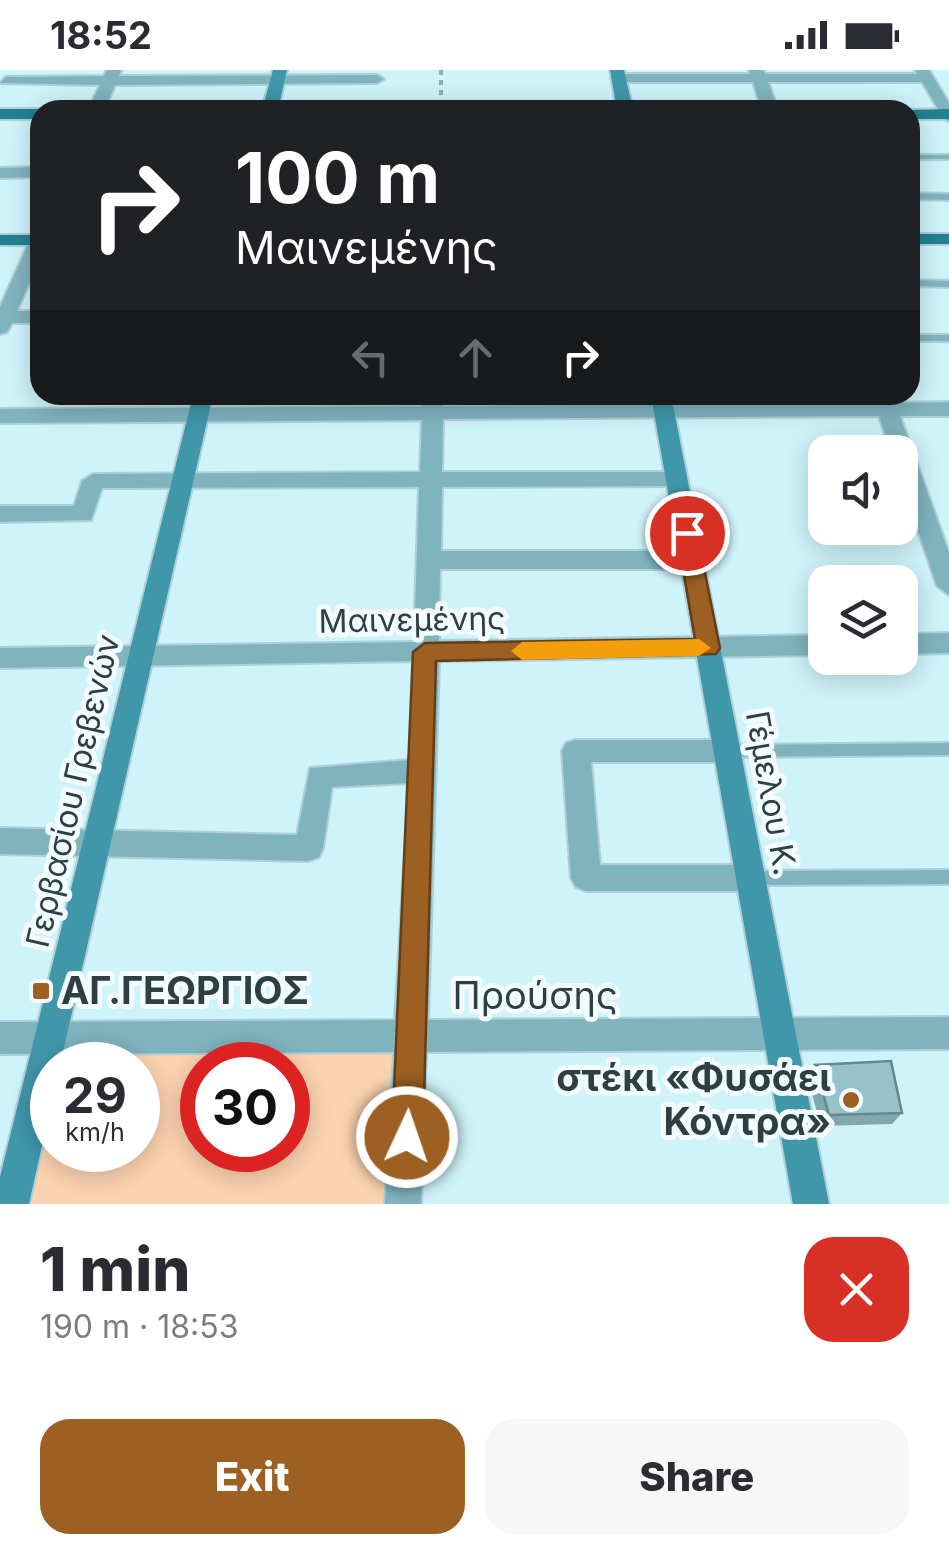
<!DOCTYPE html>
<html lang="en">
<head>
<meta charset="utf-8">
<style>
  body { margin:0; font-family:Inter,sans-serif; background:#f7f7f7; color:#2b2b33; height:100vh; display:flex; flex-direction:column; font-size:38px; white-space:nowrap }
  * { box-sizing:border-box; margin:0 }
  p { font-size:32px; color:#7c7c81 }
  .icon { flex:none; width:55px; height:55px; fill:none; stroke:currentColor; stroke-width:2; stroke-linecap:round; stroke-linejoin:round }
  .map { position:relative; height:1134px; overflow:hidden }
  .details { display:flex; flex-direction:column; background:#fff; flex:1 }
  .details>* { flex:none }
  .hud { position:absolute; left:30px; top:30px; width:890px; height:305px; border-radius:30px; box-shadow:0 5px 25px #0003; background:#202124; color:#fff; overflow:hidden }
  .buttons { position:absolute; left:808px; top:365px; display:grid; gap:20px }
  .buttons a { display:grid; place-items:center; width:110px; height:110px; border-radius:20px; background:#fff; box-shadow:0 5px 25px #0003; font-size:50px }
  .speed { position:absolute; left:30px; top:972px; display:flex; gap:20px; font-size:50px; font-weight:700; text-align:center }
  .speed>* { display:grid; place-content:center; width:130px; height:130px; border-radius:50%; background:#fff; box-shadow:0 5px 25px #0003; line-height:1 }
  .speed small { font-size:25px; font-weight:400 }
  .speed .limit { border:15px solid #d22; background:#fff; color:#111 }
  .pin { position:absolute; display:grid; place-items:center; width:85px; height:85px; color:#fff; margin:-42px; border:5px solid #fff; border-radius:50%; box-shadow:0 2px 10px #0007 }
  .me { position:absolute; width:110px; margin:-55px; rotate:3deg; stroke-linejoin:round; filter:drop-shadow(0 0 8px #0008) }
  .turn { display:flex; align-items:center; gap:35px; height:210px; padding:0 40px; font-size:45px }
  .turn .icon { width:130px; height:130px; stroke-width:2.5 }
  .turn b { display:block; font-size:70px; line-height:85px }
  .lanes { display:flex; align-items:center; height:95px; padding:0 40px; background:#0003; justify-content:center; gap:50px; direction:ltr }
  .lanes .off { opacity:.35 }
  .round { display:grid; place-items:center; flex:none; width:105px; height:105px; border-radius:30px; background:#f7f7f7 }
  .summary { display:flex; align-items:center; justify-content:space-between; height:170px; padding:0 40px }
  h1 { font-size:60px; font-weight:800; line-height:75px }
  .cta { display:flex; gap:20px; margin-top:auto; padding:20px 40px }
  .cta a { flex:1; height:115px; border-radius:30px; background:#9c6022; color:#fff; font-size:40px; font-weight:800; line-height:115px; text-align:center }
  .cta a+a { background:#f7f7f7; color:#2b2b33 }
  .status { display:flex; justify-content:space-between; align-items:center; height:70px; padding:0 50px; background:#fff; direction:ltr }
  .status svg { height:28px; fill:currentColor }
  .map>svg:first-child { display:block }
  .green { fill:#fbd3b0; fill-rule:evenodd }
  .lines { fill:none; stroke-linecap:round; stroke-linejoin:round }
  .lane-casing { stroke:#afcfd6; stroke-width:4 }
  .street-casing { stroke:#afcfd6; stroke-width:4 }
  .secondary-casing { stroke:#afcfd6; stroke-width:4 }
  .primary-casing { stroke:#afcfd6; stroke-width:4 }
  .path { stroke:#91aeb4; stroke-width:4; stroke-dasharray:5 5; stroke-linecap:butt }
  .lane { fill:#7fb4bf; fill-rule:evenodd }
  .street { fill:#7fb4bf; fill-rule:evenodd }
  .secondary { fill:#3f97a9; fill-rule:evenodd }
  .primary { fill:#218091; fill-rule:evenodd }
  .wall { fill:#81a7af }
  .building { fill:#96c2cb; stroke:#69888e; stroke-width:2.5 }
  .route { fill:#9c6022; stroke:#653e16; stroke-width:2.5 }
  .slow { fill:#f59e0b }
  .poi-dot { fill:#9c6022; stroke:#f2fbfd; stroke-width:4 }
  .labels { text-anchor:middle; stroke-width:10; stroke-linejoin:round; paint-order:stroke }
  .street-label { font-size:32px; fill:#2d3f43; stroke:#f2fbfd }
  .near-poi-label { font-size:38px; font-weight:bold; fill:#2d3f43; stroke:#f2fbfd; text-anchor:start }
  .near-street-label { font-size:38px; fill:#2d3f43; stroke:#f2fbfd }
</style>
</head>
<body>
<div class="status"><b>18:52</b><svg viewBox="0 0 49 12"><path d="M0 12V9h3v3zM5 12V6h3v6zM10 12V3h3v9zM15 12V0h3v12zM26 1h20v11H26zM47 4h2v5h-2z"/></svg></div>
<div class="map">
<svg width="949" height="1134" viewBox="0 0 949 1134">
  <rect width="100%" height="100%" fill="#cff3fb"/>
  <path class="green" d="M64 978 392 980 383 1134H25L52 1024V1080H138V995H60ZM202 995H288V1080H202Z"/>
  <g class="lines">
    <defs>
      <path id="lane" d="M910 85H949V89H910Z
        M910 123 949 124V130L910 129Z
        M910 210 949 211V217L910 216Z
        M910 265H949V271H910Z
        M949 673V685L727 687 722 685 720 681 722 677 727 675Z
        M949 800V814L752 815 747 813 745 808 747 803 752 801Z"/>
      <path id="street" d="M107 0H121L119 6 377 5 384 9 377 13 115 15 104 40H88L100 15 0 13 6 7 104 6Z
        M749 0H763L765 4H917L915 0H929L949 33V51L944 49 922 12H768L778 40H762L753 12H618L611 8 618 4H750Z
        M40 97V107L0 108V98Z
        M40 163V188L17 241H40V253H12L7 262 0 264V237L31 168Z
        M423 325H443V336L874 333 872 325H892L895 333 949 332V346H900L949 483V525L937 516 900 408V382H891L879 346 443 349 442 402H677L688 409 677 416 442 417 441 481H692L704 490 692 499H440L439 571 825 565V585L439 591 428 950 949 947V979L426 982 421 1134H385L394 982 0 984V952L395 950 409 713 332 717 323 778 319 787 309 791 0 784V758L297 765 310 698 410 690 413 591 0 598V578L414 572 419 417 102 418 91 450 0 452V436H74L82 411 93 404 420 402 422 350 0 353V339L422 336Z
        M949 563V583L900 584V564Z
        M576 670H727L737 673 741 681 737 689 727 692H591L600 795H751L761 799 766 808 761 817 751 821H586L576 817 571 808 562 681 566 673Z"/>
      <path id="secondary" d="M273 0H287L278 40H262Z
        M610 0H624L633 40H617Z
        M193 325H213L60 995H52V1030L29 1134H0V1107Z
        M651 325H671L829 1134H793Z"/>
      <path id="primary" d="M0 39H40L42 40 40 49H0Z
        M949 39V49H910L908 40Z
        M910 164H949V174H910Z
        M0 165H40V175H0Z"/>
    </defs>
    <use href="#lane" class="lane-casing"/>
    <use href="#street" class="street-casing"/>
    <use href="#secondary" class="secondary-casing"/>
    <use href="#primary" class="primary-casing"/>
    <path class="path" d="M441 0V40"/>
    <use href="#lane" class="lane"/>
    <use href="#street" class="street"/>
    <use href="#secondary" class="secondary"/>
    <use href="#primary" class="primary"/>
  </g>
  <path class="wall" d="M339 325H413V328H340Z
    M815 995 902 1043 892 1054 821 1056 807 1007Z"/>
  <path class="building" d="M891 991 902 1043 829 1045 815 995Z"/>
  <path class="route" d="M687 456 697 463 720 578 716 584 436 591 423 1067 418 1078 407 1082 396 1078 392 1067 413 582 425 573 695 569 677 463Z"/>
  <path class="slow" d="M699 569 711 578 699 586 522 590 511 581 522 572Z"/>
  <g class="poi-dot">
    <rect x="31" y="911" width="20" height="20" rx="5"/>
    <circle cx="851" cy="1030" r="10"/>
  </g>
  <g class="labels">
    <g class="street-label">
      <text transform="translate(412 550) rotate(-1)" y="11">Μαινεμένης</text>
      <text transform="translate(73 721) rotate(-77)" y="11">Γερβασίου Γρεβενών</text>
      <text transform="translate(771 723) rotate(80)" y="11">Γέμελου Κ.</text>
    </g>
    <g class="near-poi-label">
      <text x="61" y="934">ΑΓ.ΓΕΩΡΓΙΟΣ</text>
      <text x="831" y="1021" text-anchor="end">στέκι «Φυσάει<tspan x="831" dy="44">Κόντρα»</tspan></text>
    </g>
    <g class="near-street-label">
      <text x="535" y="939">Προύσης</text>
    </g>
  </g>
</svg>
<div class="buttons">
<a><svg class="icon" aria-label="sound" viewBox="0 0 24 24"><path d="M4 9h4l5-4v14l-5-4H4zM17 9q2 3 0 6"/></svg></a>
<a><svg class="icon" aria-label="layers" viewBox="0 0 24 24"><path d="M12 4l9 5-9 5-9-5zM3 14l9 5 9-5"/></svg></a>
</div>
<div class="speed"><div>29<small>km/h</small></div><div class="limit">30</div></div>
<div class="pin" style="left:687px;top:463px;background:#d93025"><svg class="icon" aria-label="arrive" viewBox="0 0 24 24"><path d="M6 21V4h12l-3 4 3 4H6"/></svg></div>
<svg class="me" style="left:407px;top:1067px" viewBox="-20 -20 40 40"><circle r="17" fill="#9c6022" stroke="#fff" stroke-width="3"/><path d="M0-11L8 9 0 5-8 9z" fill="#fff"/></svg>
<div class="hud">
<div class="turn"><svg class="icon" aria-label="right" viewBox="0 0 24 24"><path d="M7 20v-9h11M14 6l5 5-5 5"/></svg><div><b>100 m</b>Μαινεμένης</div></div>
<div class="lanes"><svg class="icon off" aria-label="left" viewBox="0 0 24 24"><path d="M17 20v-9H6M10 6l-5 5 5 5"/></svg><svg class="icon off" aria-label="ahead" viewBox="0 0 24 24"><path d="M12 20V5M6 11l6-6 6 6"/></svg><svg class="icon" aria-label="right" viewBox="0 0 24 24"><path d="M7 20v-9h11M14 6l5 5-5 5"/></svg></div>
</div>
</div>
<section class="details">
<div class="summary"><div><h1>1 min</h1><p>190 m · 18:53</p></div><a class="round" style="background:#d93025;color:#fff"><svg class="icon" aria-label="close" viewBox="0 0 24 24"><path d="M6 6l12 12M18 6L6 18"/></svg></a></div>
<div class="cta"><a>Exit</a><a>Share</a></div>
</section>
</body>
</html>
